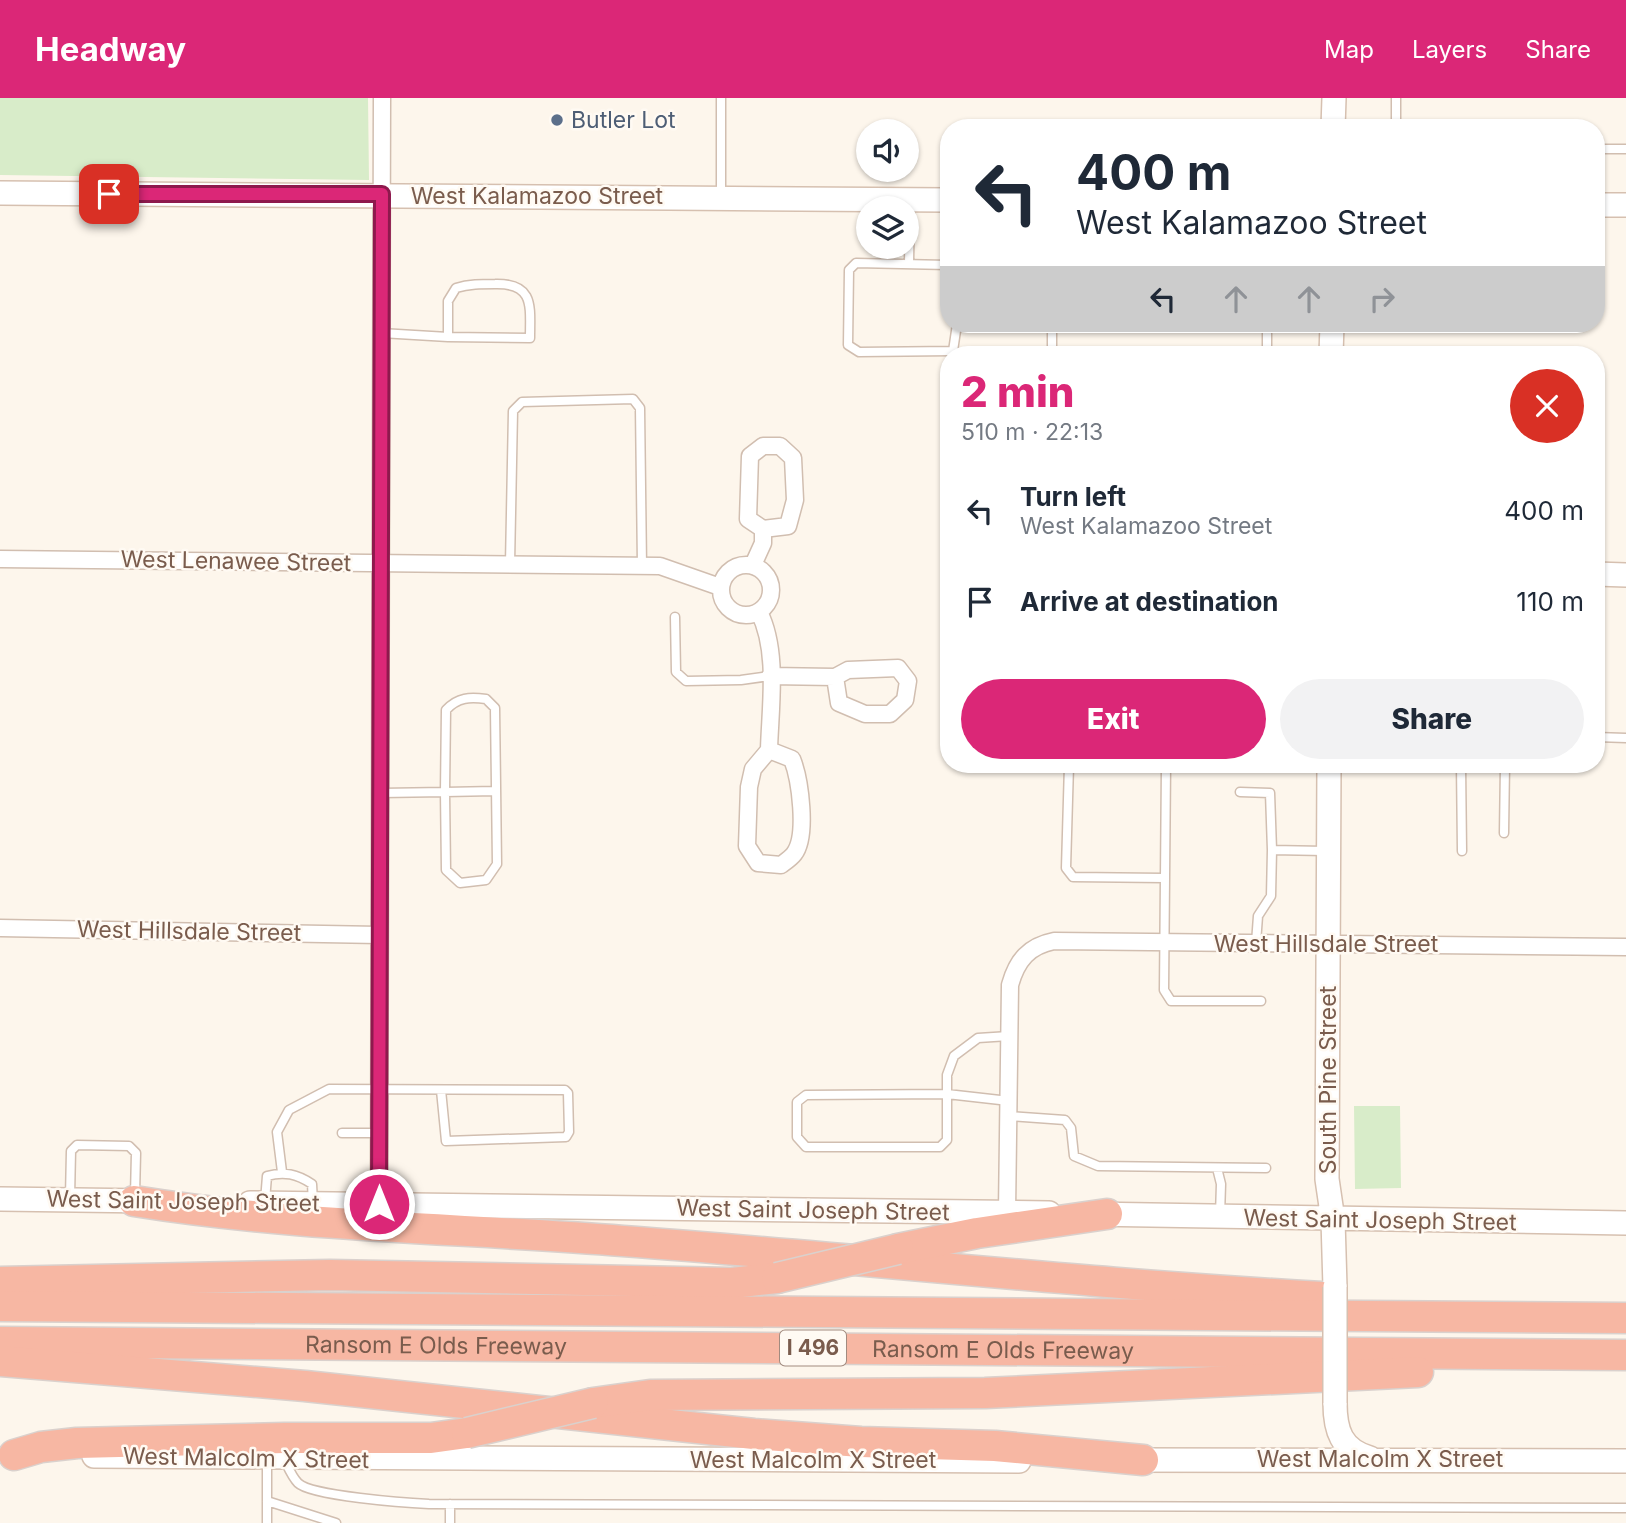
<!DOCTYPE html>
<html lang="en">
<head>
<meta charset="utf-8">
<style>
  body { margin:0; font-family:Inter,sans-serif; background:#f2f2f3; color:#1f2937; height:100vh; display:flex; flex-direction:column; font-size:26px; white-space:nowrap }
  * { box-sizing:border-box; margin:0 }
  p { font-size:23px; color:#747a83 }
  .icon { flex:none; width:38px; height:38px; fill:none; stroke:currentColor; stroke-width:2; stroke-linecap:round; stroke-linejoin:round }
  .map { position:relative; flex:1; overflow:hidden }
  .drawer { position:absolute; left:940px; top:248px; width:665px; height:427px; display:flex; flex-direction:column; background:#fff; border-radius:28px; box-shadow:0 2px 5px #0004 }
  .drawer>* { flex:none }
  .top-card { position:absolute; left:940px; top:21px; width:665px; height:214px; border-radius:28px; box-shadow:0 2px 5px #0004; background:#fff; color:#1f2937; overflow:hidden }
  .buttons { position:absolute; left:856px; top:21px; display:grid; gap:14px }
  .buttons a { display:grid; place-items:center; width:63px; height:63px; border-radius:50%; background:#fff; box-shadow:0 2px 5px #0004; font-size:35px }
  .pin { position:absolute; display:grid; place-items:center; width:60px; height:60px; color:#fff; margin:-30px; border-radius:14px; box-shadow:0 4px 10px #0006 }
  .me { position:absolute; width:77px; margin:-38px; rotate:0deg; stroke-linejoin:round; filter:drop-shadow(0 0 5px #0008) }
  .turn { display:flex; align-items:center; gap:24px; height:147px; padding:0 21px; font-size:32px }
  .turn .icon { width:91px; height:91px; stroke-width:2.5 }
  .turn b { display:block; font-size:49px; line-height:60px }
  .lanes { display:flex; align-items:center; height:66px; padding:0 21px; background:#0003; justify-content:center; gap:35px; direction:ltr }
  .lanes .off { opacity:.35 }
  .round { display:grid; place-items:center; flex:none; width:74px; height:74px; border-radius:37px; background:#f2f2f3 }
  .overview { display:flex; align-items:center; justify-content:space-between; height:119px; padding:0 21px }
  h1 { font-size:42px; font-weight:800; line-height:52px; color:#db2777 }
  .primary-button { display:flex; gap:14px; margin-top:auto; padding:14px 21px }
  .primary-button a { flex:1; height:80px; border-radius:42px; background:#db2777; color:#fff; font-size:28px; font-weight:800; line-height:80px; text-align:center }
  .primary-button a+a { background:#f2f2f3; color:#1f2937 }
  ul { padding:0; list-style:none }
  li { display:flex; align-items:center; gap:21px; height:91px; padding:0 21px }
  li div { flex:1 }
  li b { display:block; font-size:26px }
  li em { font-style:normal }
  header { display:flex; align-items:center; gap:42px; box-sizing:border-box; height:98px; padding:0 35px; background:#db2777; color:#fff }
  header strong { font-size:33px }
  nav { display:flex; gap:38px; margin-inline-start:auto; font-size:24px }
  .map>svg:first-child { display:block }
  .green { fill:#d8ecc9 }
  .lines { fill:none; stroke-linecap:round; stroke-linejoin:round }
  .lane-casing { stroke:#d1beb0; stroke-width:11 }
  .street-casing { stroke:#d1beb0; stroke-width:19 }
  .secondary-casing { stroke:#d6c0b0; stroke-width:26 }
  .highway-casing { stroke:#dad1cd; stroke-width:33 }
  .lane { stroke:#fff; stroke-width:8 }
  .street { stroke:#fff; stroke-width:16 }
  .secondary { stroke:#fff; stroke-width:23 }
  .highway { stroke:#f7b7a3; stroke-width:30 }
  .secondary-bridge-casing { stroke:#d6c0b0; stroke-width:26; stroke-linecap:butt }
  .highway-bridge-casing { stroke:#dad1cd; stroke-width:33; stroke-linecap:butt }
  .secondary-bridge { stroke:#fff; stroke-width:23 }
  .highway-bridge { stroke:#f7b7a3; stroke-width:30 }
  .route-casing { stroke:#8e194d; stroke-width:18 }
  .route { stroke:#db2777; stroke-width:12 }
  .service-dot { fill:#5c6f8a; stroke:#fffaf3; stroke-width:2.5 }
  .labels { text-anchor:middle; stroke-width:5; stroke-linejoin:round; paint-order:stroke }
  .shield { fill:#fffaf3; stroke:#a28b7f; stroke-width:2 }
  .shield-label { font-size:21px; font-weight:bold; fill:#7a5c4d }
  .service-label { font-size:23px; fill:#4e5e75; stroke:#fffaf3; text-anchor:start }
  .street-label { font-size:23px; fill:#7a5c4d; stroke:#fffaf3 }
</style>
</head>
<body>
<header>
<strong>Headway</strong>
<nav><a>Map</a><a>Layers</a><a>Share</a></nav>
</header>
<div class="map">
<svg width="1626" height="1425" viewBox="0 0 1626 1425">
  <rect width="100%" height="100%" fill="#fdf6ec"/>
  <path class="green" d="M0 0H368L369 82 0 77Z
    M1354 1008H1400L1401 1090 1355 1091Z"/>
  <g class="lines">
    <defs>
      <path id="lane" d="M1396 30V0
        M1596 51H1626
        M721 99V0
        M909 165 910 105
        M948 167 856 165 849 172 848 247 859 254 953 253 957 226
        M1052 226V257
        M381 235 448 239V203L456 190C469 186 481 186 495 186 535 185 530 209 530 240L448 239
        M1267 257V226
        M510 466 513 313 522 304 633 301 640 310 642 468
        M675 519 676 574 686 583 741 582 770 578
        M1596 639 1626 640
        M1069 667 1066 770 1073 779 1164 780
        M1166 667 1164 892 1171 903H1261
        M1461 667 1462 753
        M1240 694 1270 695 1272 752
        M381 695 445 694 446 612C458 599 470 599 486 601L495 610 497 766 486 782 460 785 446 772 445 694 495 693
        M1504 735 1505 667
        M1256 845 1258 818 1271 798 1272 752 1325 753
        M1009 1003 947 996 806 997 797 1004V1039L806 1049H940L947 1042V977L954 958 978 940 1009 938
        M1009 1018 1065 1022 1071 1030 1074 1058 1098 1068 1266 1070
        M342 1035H379
        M1217 1070 1221 1086 1220 1117
        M282 1074 277 1034 289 1012 329 991 565 992 568 995 569 1034 566 1039 446 1043 441 992
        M70 1099 71 1053 77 1047 129 1048 136 1055 135 1097
        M265 1103 267 1078C284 1073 297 1076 312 1086L313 1105
        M284 1361C288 1369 292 1379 298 1385 311 1398 407 1405 429 1406L1626 1410
        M267 1403 336 1425
        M267 1425V1361
        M450 1425V1406"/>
      <path id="street" d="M0 461 660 468 720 489
        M721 492a25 25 0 1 1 50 0a25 25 0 1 1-50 0Z
        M753 467 763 445V431L788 428 795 402 793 360 780 348H763L750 358 748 421 763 431
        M759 514C779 553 770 610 769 652L753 671 749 689 747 748 758 765 781 767C785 764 791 760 794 756 808 738 800 681 792 661L769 652
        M770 578 835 579 848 572 898 570 908 583 905 602 890 616H865L839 605 835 579
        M0 830 379 837
        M379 1106 382 0
        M1007 1114 1010 887C1017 862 1029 848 1054 843L1626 849"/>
      <path id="secondary" d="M1333 30 1334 0
        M0 95 948 102
        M1596 107H1626
        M1331 257 1332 226
        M1596 476 1626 477
        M1329 667 1327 1081 1333 1122 1335 1189
        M0 1101 150 1103
        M250 1105 1049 1115
        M1090 1116 1626 1125
        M1335 1305C1335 1332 1341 1352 1370 1360
        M94 1358 1019 1363
        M1127 1362 1626 1363"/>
      <g id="highway">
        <path d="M134 1103C296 1129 460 1130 623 1143 856 1160 1088 1186 1322 1199"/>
        <path d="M898 1151 977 1135 1107 1116"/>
        <path d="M0 1184 330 1177 732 1185 777 1180"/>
        <path d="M0 1208 1626 1220"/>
        <path id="s1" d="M0 1244 1626 1257"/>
        <path d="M0 1263 305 1288 754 1336 861 1344 995 1348 1143 1362"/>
        <path d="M593 1305 650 1297 985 1295 1418 1274"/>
        <path d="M14 1357 41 1349 77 1345 285 1340H431L467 1335"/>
      </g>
    </defs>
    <use href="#lane" class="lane-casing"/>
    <use href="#street" class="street-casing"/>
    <use href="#secondary" class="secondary-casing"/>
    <use href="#highway" class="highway-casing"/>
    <use href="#lane" class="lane"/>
    <use href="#street" class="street"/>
    <use href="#secondary" class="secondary"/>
    <use href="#highway" class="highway"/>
    <defs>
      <path id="secondary-bridge" d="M1335 1305V1189"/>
      <path id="highway-bridge" d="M777 1180 898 1151
        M467 1335 593 1305"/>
    </defs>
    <use href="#secondary-bridge" class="secondary-bridge-casing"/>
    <use href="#highway-bridge" class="highway-bridge-casing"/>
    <use href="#secondary-bridge" class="secondary-bridge"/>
    <use href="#highway-bridge" class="highway-bridge"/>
  </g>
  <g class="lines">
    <defs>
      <path id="route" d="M109 96H382L379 1106"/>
    </defs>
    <use href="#route" class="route-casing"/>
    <use href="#route" class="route"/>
  </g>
  <circle class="service-dot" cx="557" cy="22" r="7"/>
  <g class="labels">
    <rect class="shield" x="780" y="1232.5" width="66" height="35" rx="5"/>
    <g class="shield-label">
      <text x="813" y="1257">I 496</text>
    </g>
    <g class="service-label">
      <text x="571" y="30">Butler Lot</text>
    </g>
    <g class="street-label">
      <text x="537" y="106">West Kalamazoo Street</text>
      <text transform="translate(236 463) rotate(1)" y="8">West Lenawee Street</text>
      <text transform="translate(189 833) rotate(1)" y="8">West Hillsdale Street</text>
      <text x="1326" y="854">West Hillsdale Street</text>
      <text transform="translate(1328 982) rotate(-90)" y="8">South Pine Street</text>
      <text transform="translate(183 1103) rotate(1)" y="8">West Saint Joseph Street</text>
      <text transform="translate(813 1112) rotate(1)" y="8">West Saint Joseph Street</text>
      <text transform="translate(1380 1122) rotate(1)" y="8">West Saint Joseph Street</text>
      <text dy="8" stroke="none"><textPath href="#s1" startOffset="436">Ransom E Olds Freeway</textPath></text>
      <text dy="8" stroke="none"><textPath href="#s1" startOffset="1003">Ransom E Olds Freeway</textPath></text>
      <text transform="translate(246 1360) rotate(1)" y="8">West Malcolm X Street</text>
      <text x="1380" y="1369">West Malcolm X Street</text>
      <text x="813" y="1370">West Malcolm X Street</text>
    </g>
  </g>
</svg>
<div class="buttons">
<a><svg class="icon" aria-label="sound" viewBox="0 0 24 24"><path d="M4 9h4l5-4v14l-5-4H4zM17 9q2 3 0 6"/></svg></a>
<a><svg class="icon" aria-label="layers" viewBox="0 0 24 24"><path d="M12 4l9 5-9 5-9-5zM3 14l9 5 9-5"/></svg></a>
</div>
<div class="pin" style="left:109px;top:96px;background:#d93025"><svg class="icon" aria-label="arrive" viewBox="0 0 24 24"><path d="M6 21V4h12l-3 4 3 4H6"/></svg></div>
<svg class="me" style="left:379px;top:1106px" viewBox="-20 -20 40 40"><circle r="17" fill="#db2777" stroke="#fff" stroke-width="3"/><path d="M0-11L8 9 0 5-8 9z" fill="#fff"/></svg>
<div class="top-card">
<div class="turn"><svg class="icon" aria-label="left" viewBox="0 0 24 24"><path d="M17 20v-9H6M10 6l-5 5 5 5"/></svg><div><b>400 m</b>West Kalamazoo Street</div></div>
<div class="lanes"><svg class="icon" aria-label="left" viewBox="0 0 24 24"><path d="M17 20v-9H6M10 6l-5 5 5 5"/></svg><svg class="icon off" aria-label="ahead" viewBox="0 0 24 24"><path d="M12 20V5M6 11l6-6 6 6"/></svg><svg class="icon off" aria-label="ahead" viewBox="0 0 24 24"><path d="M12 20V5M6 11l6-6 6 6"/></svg><svg class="icon off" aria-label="right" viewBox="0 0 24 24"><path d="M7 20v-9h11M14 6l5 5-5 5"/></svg></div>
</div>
<section class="drawer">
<div class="overview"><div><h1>2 min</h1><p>510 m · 22:13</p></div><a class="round" style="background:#d93025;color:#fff"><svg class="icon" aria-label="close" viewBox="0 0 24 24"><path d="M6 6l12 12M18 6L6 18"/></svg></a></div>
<ul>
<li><svg class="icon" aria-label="left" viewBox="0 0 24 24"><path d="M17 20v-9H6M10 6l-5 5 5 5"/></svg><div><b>Turn left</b><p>West Kalamazoo Street</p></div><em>400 m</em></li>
<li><svg class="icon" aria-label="arrive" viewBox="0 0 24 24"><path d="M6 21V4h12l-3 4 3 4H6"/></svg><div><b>Arrive at destination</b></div><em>110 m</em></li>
</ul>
<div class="primary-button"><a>Exit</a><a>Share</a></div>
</section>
</div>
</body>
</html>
